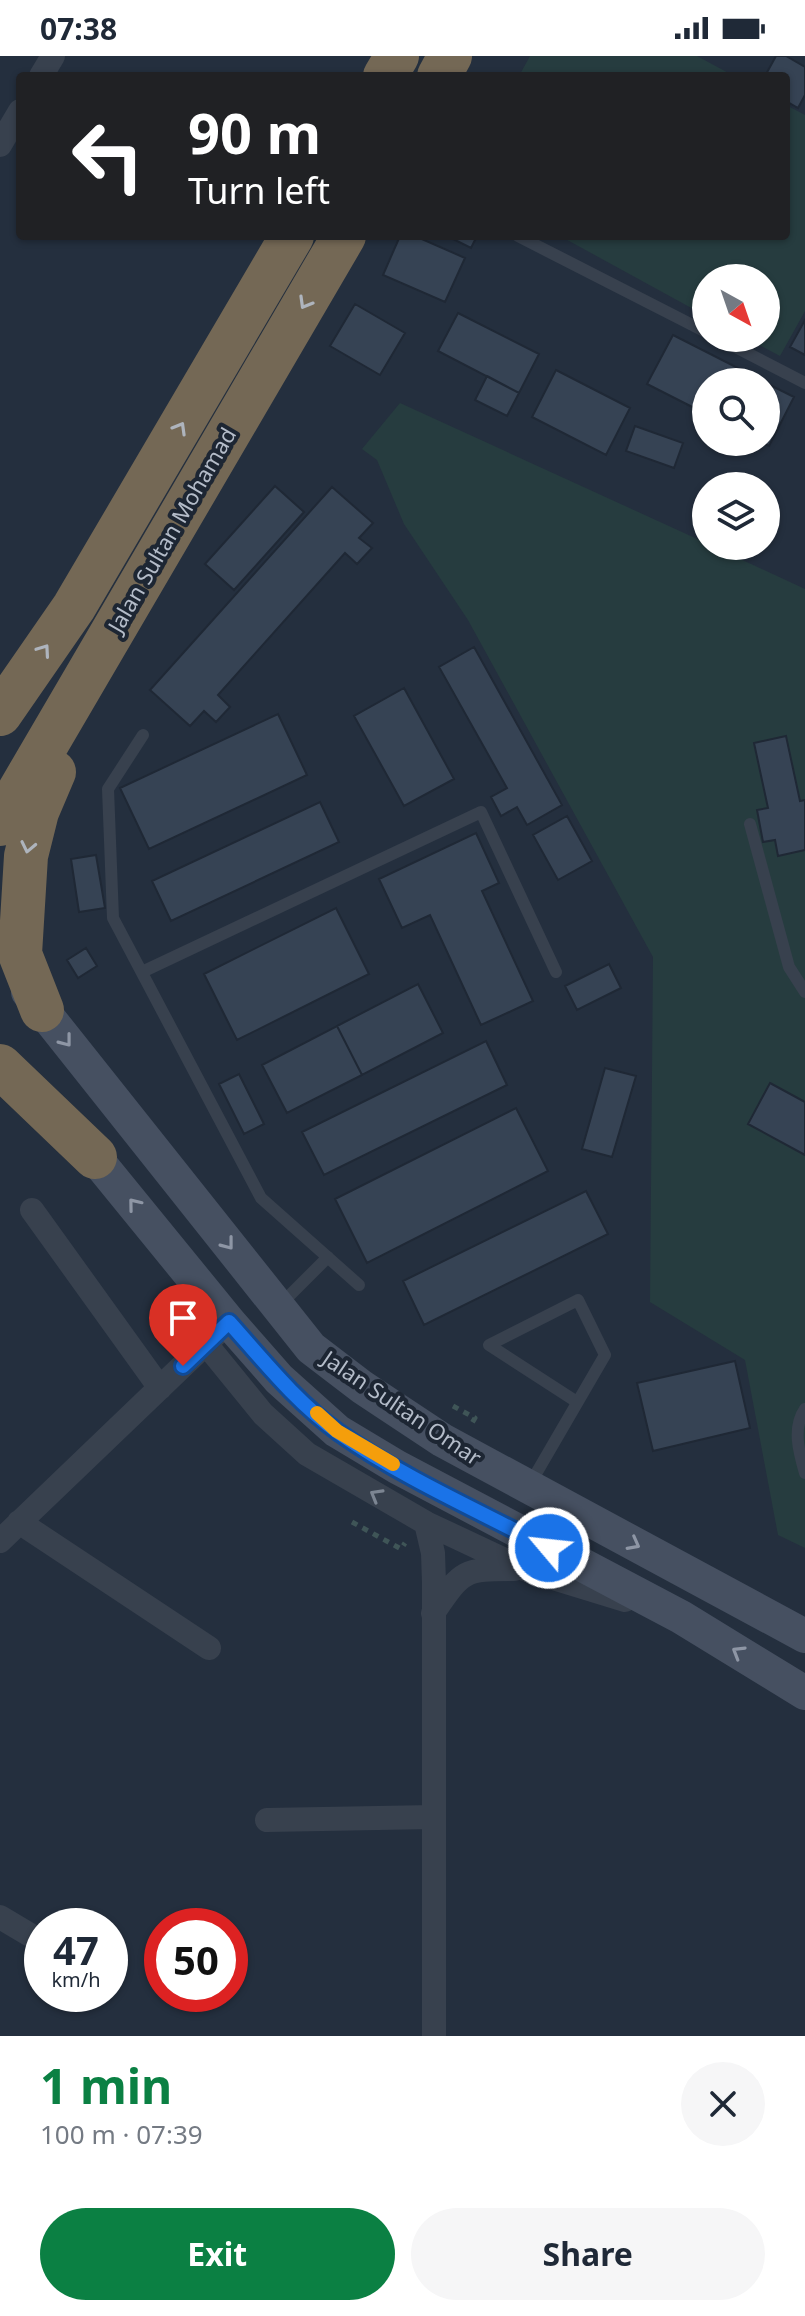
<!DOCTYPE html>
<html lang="en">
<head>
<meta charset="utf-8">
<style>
  body { margin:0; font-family:"Noto Sans",sans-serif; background:#f6f6f7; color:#1f2937; height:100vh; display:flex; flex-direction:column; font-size:30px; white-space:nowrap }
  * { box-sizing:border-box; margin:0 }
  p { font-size:26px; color:#747a83 }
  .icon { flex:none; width:44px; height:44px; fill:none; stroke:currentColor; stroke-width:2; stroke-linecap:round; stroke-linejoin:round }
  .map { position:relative; height:1980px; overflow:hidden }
  .panel { display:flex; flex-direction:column; background:#fff; flex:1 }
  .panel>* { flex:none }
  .hud { position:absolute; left:16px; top:16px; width:774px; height:168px; border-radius:8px; box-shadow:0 2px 6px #0004; background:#202124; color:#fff; overflow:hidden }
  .needle { width:52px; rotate:140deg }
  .fabs { position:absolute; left:692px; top:208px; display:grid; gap:16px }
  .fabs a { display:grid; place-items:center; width:88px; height:88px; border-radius:50%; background:#fff; box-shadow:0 2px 6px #0004; font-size:40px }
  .speed { position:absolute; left:24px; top:1852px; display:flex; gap:16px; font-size:40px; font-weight:700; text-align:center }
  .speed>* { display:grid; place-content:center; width:104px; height:104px; border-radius:50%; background:#fff; box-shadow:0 2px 6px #0004; line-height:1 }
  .speed small { font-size:20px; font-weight:400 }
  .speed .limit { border:12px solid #d22; background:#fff; color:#111 }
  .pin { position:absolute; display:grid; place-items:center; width:68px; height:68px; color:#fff; margin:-82px -34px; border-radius:50% 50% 50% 0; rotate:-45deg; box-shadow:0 0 8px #0007 }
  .pin .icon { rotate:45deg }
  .me { position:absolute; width:88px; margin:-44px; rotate:298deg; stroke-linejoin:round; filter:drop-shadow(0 0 6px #0008) }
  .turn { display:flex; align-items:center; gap:28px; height:168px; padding:0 40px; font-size:36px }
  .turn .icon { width:104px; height:104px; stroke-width:2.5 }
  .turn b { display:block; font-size:56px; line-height:68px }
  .round { display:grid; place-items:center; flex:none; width:84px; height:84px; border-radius:42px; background:#f6f6f7 }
  .summary { display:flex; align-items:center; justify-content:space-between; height:136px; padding:0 40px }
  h1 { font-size:48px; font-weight:700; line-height:60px; color:#0b8043 }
  .button { display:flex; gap:16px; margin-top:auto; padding:16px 40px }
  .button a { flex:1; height:92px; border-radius:48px; background:#0b8043; color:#fff; font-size:32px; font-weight:700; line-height:92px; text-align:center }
  .button a+a { background:#f6f6f7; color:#1f2937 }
  .status { display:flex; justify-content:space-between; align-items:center; height:56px; padding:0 40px; background:#fff; direction:ltr }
  .status svg { height:22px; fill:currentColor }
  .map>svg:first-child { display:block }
  .green { fill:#263c3f }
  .building { fill:#364354; stroke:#1f2835; stroke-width:2 }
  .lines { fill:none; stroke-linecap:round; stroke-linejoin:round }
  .path { stroke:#3f5557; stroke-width:5; stroke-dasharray:6 6; stroke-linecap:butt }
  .lane { stroke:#38414e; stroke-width:12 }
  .street { stroke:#38414e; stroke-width:24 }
  .secondary { stroke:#465061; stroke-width:34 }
  .highway { stroke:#746855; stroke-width:44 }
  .oneway { stroke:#aeb4bd }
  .oneway2 { stroke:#8e96a5 }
  .oneway3 { stroke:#7c8592 }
  .route-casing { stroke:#114b97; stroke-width:20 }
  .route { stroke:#1a73e8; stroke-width:14 }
  .slow { stroke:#f59e0b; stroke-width:14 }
  .labels { text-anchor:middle; stroke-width:8; stroke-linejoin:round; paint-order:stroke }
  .street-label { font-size:22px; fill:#b4bcc9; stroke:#1d2633 }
</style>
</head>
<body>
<div class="status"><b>07:38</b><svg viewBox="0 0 49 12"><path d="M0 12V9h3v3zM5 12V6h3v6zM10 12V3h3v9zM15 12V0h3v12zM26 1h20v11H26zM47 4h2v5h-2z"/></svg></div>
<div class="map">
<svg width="805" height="1980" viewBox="0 0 805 1980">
  <rect width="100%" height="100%" fill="#242f3e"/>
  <path class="green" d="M530 0H697L734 20H519Z
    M786 49 805 59V255L780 300 746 282H766V222H706V260L560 180H786Z
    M400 347 706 487V490H712L805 533V1492L778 1479 745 1304 650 1246 653 901 468 564 404 468 377 404 362 393Z"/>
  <path class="building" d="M776 0H786L805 11V39L798 52 786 45V20H765Z
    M400 180H415L465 202 445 246 383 219Z
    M447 180H477L471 192Z
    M355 248 405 277 380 319 330 290Z
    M458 257 539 298 519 337 438 295Z
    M805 264V299L790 291Z
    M673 279 765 326H706V358L647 328Z
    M556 314 630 352 606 399 532 361Z
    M487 320 519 337 507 360 475 344Z
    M766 327 794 341 769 390 760 386H766Z
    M635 370 683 387 674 412 626 395Z
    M275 430 304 456 234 534 205 508Z
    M332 431 373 467 359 482 372 492 357 508 345 497 218 639 230 651 216 666 204 655 190 670 150 634Z
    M474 591 562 749 527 769 517 751 501 760 491 741 507 732 439 611Z
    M404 632 454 723 404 750 354 660Z
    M278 658 307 719 149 793 120 732Z
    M786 680 800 745 805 744V794L778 800 775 784 763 786 757 754 768 752 754 687Z
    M320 746 339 786 171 865 152 825Z
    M567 760 592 805 558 824 533 779Z
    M476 777 499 827 482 835 533 945 481 969 430 859 402 872 379 823Z
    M96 799 105 852 79 856 71 803Z
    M336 852 369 918 237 984 204 918Z
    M86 892 97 910 78 922 67 904Z
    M609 908 621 932 577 954 565 930Z
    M418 928 443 977 362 1019 337 970Z
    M337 970 362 1019 287 1057 262 1009Z
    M486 985 507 1029 324 1119 302 1076Z
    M605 1012 636 1020 612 1101 582 1093Z
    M239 1018 264 1068 244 1078 219 1028Z
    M770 1027 805 1046V1099L748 1068Z
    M516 1052 548 1115 367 1207 335 1143Z
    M586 1135 608 1178 424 1269 403 1225Z
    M735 1305 750 1372 653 1395 637 1327Z"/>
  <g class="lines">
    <path class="path" d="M453 1350 475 1362 472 1367
      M352 1466 401 1493 405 1487"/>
    <path class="lane" d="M518 180 706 276
      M718 282 805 327
      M143 679 108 733 113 862 261 1142 359 1229
      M750 768 789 911 805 936
      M142 916 481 756 556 916
      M280 1249 328 1201
      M805 1353C792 1372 799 1396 805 1417
      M530 1428 605 1299 578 1244 489 1289 577 1346"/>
    <path class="street" d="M41 20 53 0
      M0 89 20 55
      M32 1154 160 1332
      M206 1288 263 1358 307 1398 426 1467 524 1513 625 1544
      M19 1466 209 1592
      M426 1467 433 1497 434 1527V1980
      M0 1485 218 1276
      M433 1557C462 1515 462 1513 514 1513
      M267 1764 433 1761
      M0 1861 42 1886"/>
    <path class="secondary" d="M28 936 311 1292 362 1331 442 1384 805 1580
      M79 1082 229 1266 279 1323 337 1375 397 1411 681 1561 805 1637"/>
    <path class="highway" d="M385 20 397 0
      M439 20 450 0
      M0 658 74 551 292 180
      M0 768 344 180
      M42 954 20 898 26 800 37 756 54 716
      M0 1010 95 1101"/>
  </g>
  <defs><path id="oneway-chevron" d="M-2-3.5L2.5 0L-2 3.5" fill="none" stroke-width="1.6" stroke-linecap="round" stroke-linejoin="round" transform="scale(2)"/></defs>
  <g class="oneway">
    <use href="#oneway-chevron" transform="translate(305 247) rotate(120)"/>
    <use href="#oneway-chevron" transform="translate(180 372) rotate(-60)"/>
    <use href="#oneway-chevron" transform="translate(44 594) rotate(-55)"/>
    <use href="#oneway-chevron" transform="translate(28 791) rotate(102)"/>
  </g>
  <g class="oneway2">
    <use href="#oneway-chevron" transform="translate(66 985) rotate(52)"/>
    <use href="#oneway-chevron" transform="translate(134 1148) rotate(-129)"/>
    <use href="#oneway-chevron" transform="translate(228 1188) rotate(52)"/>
    <use href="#oneway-chevron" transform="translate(634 1488) rotate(28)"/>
    <use href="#oneway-chevron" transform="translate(738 1596) rotate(-149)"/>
  </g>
  <use class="oneway3" href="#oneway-chevron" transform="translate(376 1439) rotate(-150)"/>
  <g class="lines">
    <defs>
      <path id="route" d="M183 1310 229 1266C263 1304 296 1346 338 1376 403 1422 479 1455 549 1492"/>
    </defs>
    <use href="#route" class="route-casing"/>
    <use href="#route" class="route"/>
    <path class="slow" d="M317 1357 337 1375 393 1408"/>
  </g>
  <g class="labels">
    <g class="street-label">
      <text transform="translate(172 474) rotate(-60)" y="8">Jalan Sultan Mohamad</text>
      <text transform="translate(402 1352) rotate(34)" y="8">Jalan Sultan Omar</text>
    </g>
  </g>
</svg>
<div class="fabs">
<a><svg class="needle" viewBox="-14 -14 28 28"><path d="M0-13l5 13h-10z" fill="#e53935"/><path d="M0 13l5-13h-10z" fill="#747a83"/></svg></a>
<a><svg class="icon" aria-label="search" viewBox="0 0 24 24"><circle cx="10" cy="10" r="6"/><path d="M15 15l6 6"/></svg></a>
<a><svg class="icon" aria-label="layers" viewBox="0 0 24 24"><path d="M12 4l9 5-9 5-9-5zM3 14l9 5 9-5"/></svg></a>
</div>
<div class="speed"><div>47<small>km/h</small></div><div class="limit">50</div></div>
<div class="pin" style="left:183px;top:1310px;background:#d93025"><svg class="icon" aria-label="arrive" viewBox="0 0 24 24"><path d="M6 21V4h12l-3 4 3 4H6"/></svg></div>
<svg class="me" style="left:549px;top:1492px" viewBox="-20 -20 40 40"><circle r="17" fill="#1a73e8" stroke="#fff" stroke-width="3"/><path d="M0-11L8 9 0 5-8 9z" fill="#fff"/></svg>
<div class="hud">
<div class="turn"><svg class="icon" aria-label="left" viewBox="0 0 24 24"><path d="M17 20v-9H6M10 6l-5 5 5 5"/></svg><div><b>90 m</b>Turn left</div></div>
</div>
</div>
<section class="panel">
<div class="summary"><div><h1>1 min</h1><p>100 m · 07:39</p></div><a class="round"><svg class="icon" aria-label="close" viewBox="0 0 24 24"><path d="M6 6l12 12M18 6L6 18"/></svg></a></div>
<div class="button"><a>Exit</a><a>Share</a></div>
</section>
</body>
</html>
